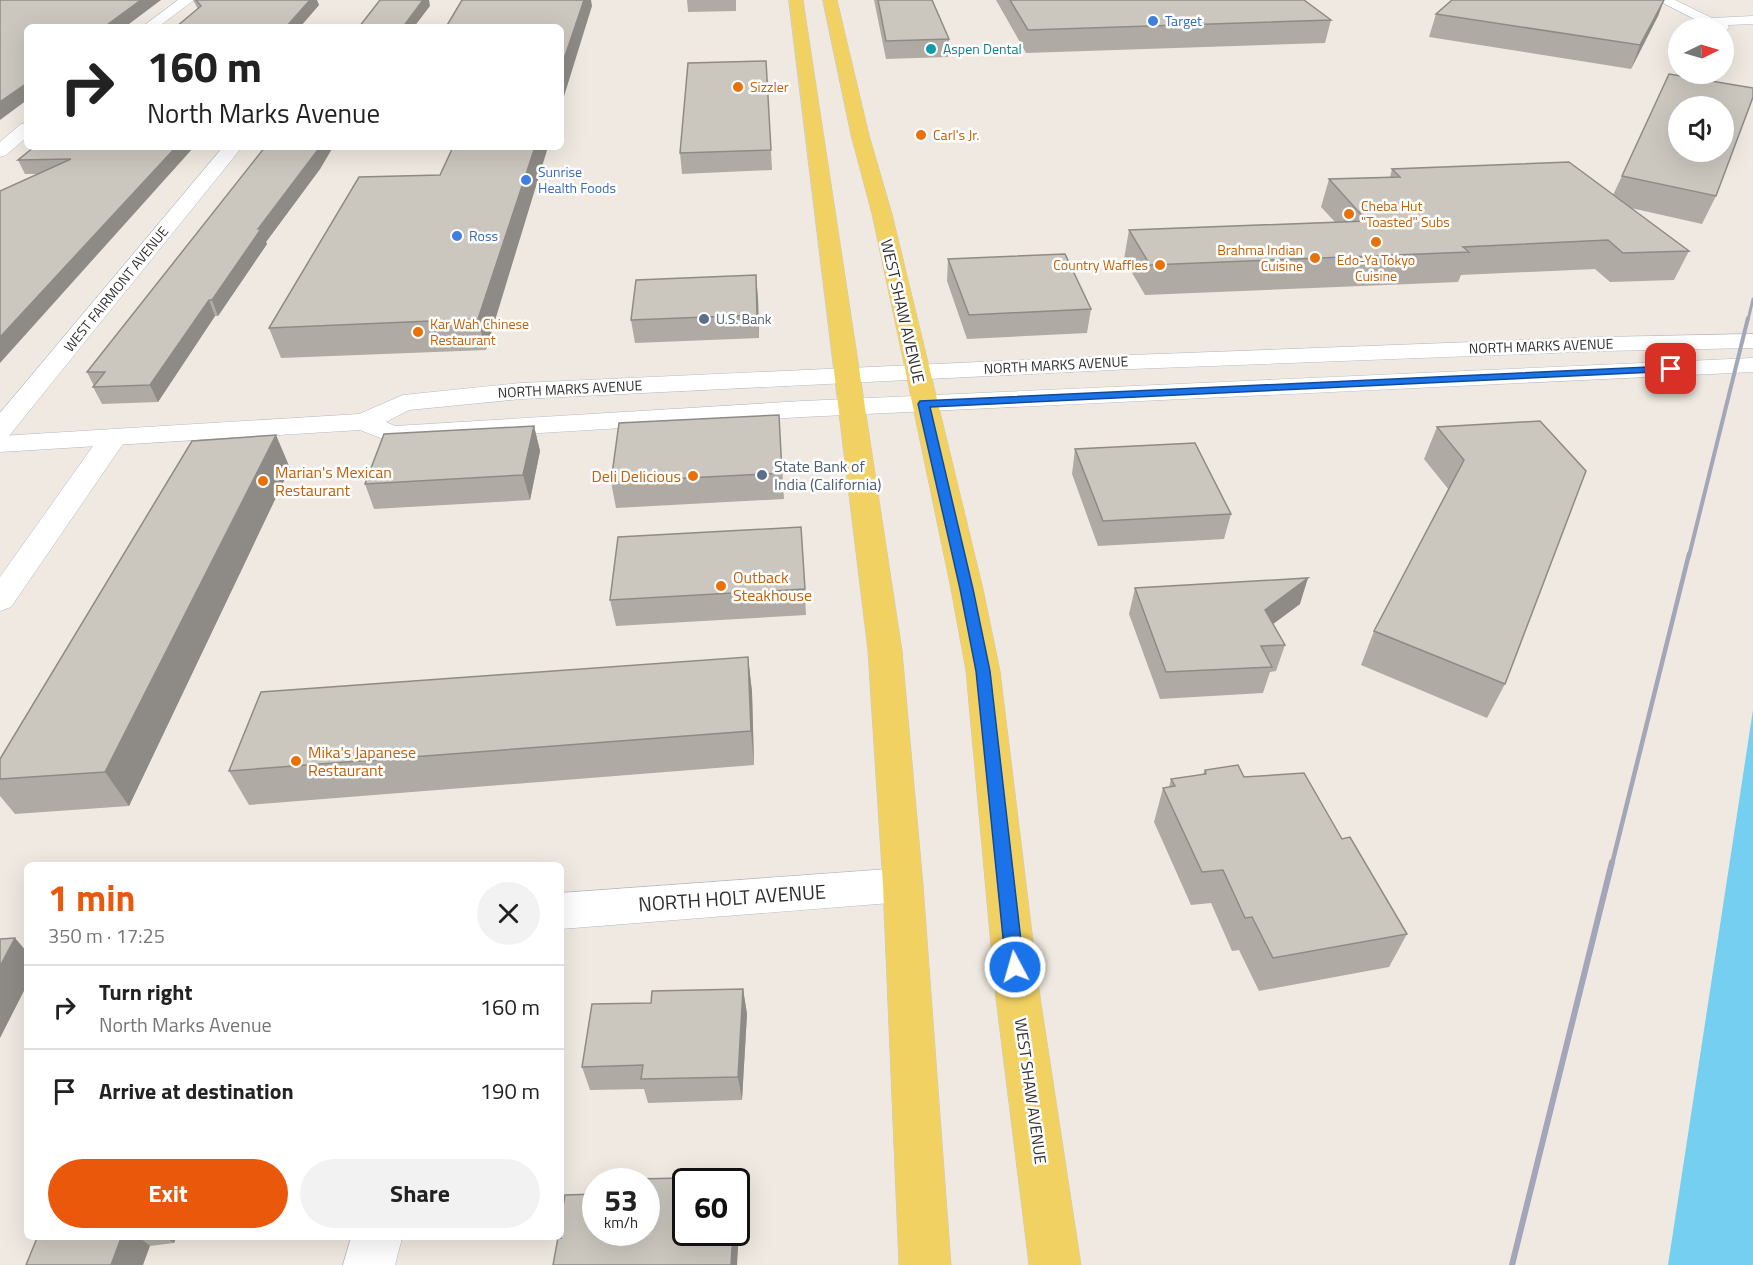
<!DOCTYPE html>
<html lang="en">
<head>
<meta charset="utf-8">
<style>
  body { margin:0; font-family:"Titillium Web",sans-serif; background:#f2f2f2; color:#222; height:100vh; display:flex; flex-direction:column; font-size:22px; white-space:nowrap }
  * { box-sizing:border-box; margin:0 }
  p { font-size:20px; color:#767676 }
  .icon { flex:none; width:33px; height:33px; fill:none; stroke:currentColor; stroke-width:2; stroke-linecap:round; stroke-linejoin:round }
  .map { position:relative; flex:1; overflow:hidden }
  .sheet { position:absolute; left:24px; top:862px; width:540px; height:378px; display:flex; flex-direction:column; background:#fff; border-radius:9px; box-shadow:0 6px 24px #0002 }
  .sheet>* { flex:none }
  .hud { position:absolute; left:24px; top:24px; width:540px; height:126px; border-radius:9px; box-shadow:0 6px 24px #0002; background:#fff; color:#222; overflow:hidden }
  .needle { width:39px; rotate:85deg }
  .controls { position:absolute; left:1668px; top:18px; display:grid; gap:12px }
  .controls a { display:grid; place-items:center; width:66px; height:66px; border-radius:50%; background:#fff; box-shadow:0 6px 24px #0002; font-size:30px }
  .speed { position:absolute; left:582px; top:1168px; display:flex; gap:12px; font-size:30px; font-weight:700; text-align:center }
  .speed>* { display:grid; place-content:center; width:78px; height:78px; border-radius:50%; background:#fff; box-shadow:0 6px 24px #0002; line-height:1 }
  .speed small { font-size:15px; font-weight:400 }
  .speed .limit { border:3px solid #111; border-radius:9px; background:#fff; color:#111 }
  .pin { position:absolute; display:grid; place-items:center; width:51px; height:51px; color:#fff; margin:-26px; border-radius:12px; box-shadow:0 3px 9px #0006 }
  .me { position:absolute; width:66px; margin:-33px; rotate:354deg; stroke-linejoin:round; filter:drop-shadow(0 0 4px #0008) }
  .turn { display:flex; align-items:center; gap:21px; height:126px; padding:0 24px; font-size:27px }
  .turn .icon { width:78px; height:78px; stroke-width:2.5 }
  .turn b { display:block; font-size:42px; line-height:51px }
  .round { display:grid; place-items:center; flex:none; width:63px; height:63px; border-radius:32px; background:#f2f2f2 }
  .summary { display:flex; align-items:center; justify-content:space-between; height:102px; padding:0 24px }
  h1 { font-size:36px; font-weight:700; line-height:45px; color:#ea580c }
  .action { display:flex; gap:12px; margin-top:auto; padding:12px 24px }
  .action a { flex:1; height:69px; border-radius:36px; background:#ea580c; color:#fff; font-size:24px; font-weight:700; line-height:69px; text-align:center }
  .action a+a { background:#f2f2f2; color:#222 }
  ul { padding:0; list-style:none }
  li { display:flex; align-items:center; gap:18px; height:84px; padding:0 24px; border-top:2px solid #e0e0e0 }
  li div { flex:1 }
  li b { display:block; font-size:22px }
  li em { font-style:normal }
  .map>svg:first-child { display:block }
  .water { fill:#75cff0 }
  .lines { fill:none; stroke-linecap:round; stroke-linejoin:round }
  .street-casing { stroke:#b4b7c1; stroke-width:1 }
  .secondary-casing { stroke:#b4b7c1; stroke-width:1 }
  .primary-casing { stroke:#c9c9c9; stroke-width:1 }
  .street { fill:#fff; fill-rule:evenodd }
  .secondary { fill:#fff; fill-rule:evenodd }
  .primary { fill:#f2d163; fill-rule:evenodd }
  .rail-far3 { stroke:#a3a6b8; stroke-width:3 }
  .rail-far2 { stroke:#a3a6b8; stroke-width:4 }
  .rail-far1 { stroke:#a3a6b8; stroke-width:4.5 }
  .rail { stroke:#a3a6b8; stroke-width:6 }
  .wall { fill:#afaba4 }
  .shaded-wall { fill:#8e8b86 }
  .building { fill:#cbc7bf; stroke:#8e8b86; stroke-width:1.5; fill-rule:evenodd }
  .route { fill:#1a73e8; stroke:#114b97; stroke-width:1.5 }
  .shop-dot { fill:#3f7fe0; stroke:#fff; stroke-width:2 }
  .culture-dot { fill:#0f9aa8; stroke:#fff; stroke-width:2 }
  .food-dot { fill:#e8710a; stroke:#fff; stroke-width:2 }
  .service-dot { fill:#5c6f8a; stroke:#fff; stroke-width:2 }
  .labels { text-anchor:middle; stroke-width:5; stroke-linejoin:round; paint-order:stroke }
  .far-shop-label { font-size:14px; fill:#366cbe; stroke:#fff; text-anchor:start }
  .far-culture-label { font-size:14px; fill:#0d838f; stroke:#fff; text-anchor:start }
  .far-food-label { font-size:14px; fill:#c56008; stroke:#fff; text-anchor:start }
  .far-street-label { font-size:14px; fill:#2e2e2e; stroke:#fff }
  .far-service-label { font-size:14px; fill:#4e5e75; stroke:#fff; text-anchor:start }
  .street-label { font-size:16px; fill:#2e2e2e; stroke:#fff }
  .service-label { font-size:16px; fill:#4e5e75; stroke:#fff; text-anchor:start }
  .food-label { font-size:16px; fill:#c56008; stroke:#fff; text-anchor:start }
  .near-street-label { font-size:20px; fill:#2e2e2e; stroke:#fff }
</style>
</head>
<body>
<div class="map">
<svg width="1753" height="1265" viewBox="0 0 1753 1265">
  <rect width="100%" height="100%" fill="#efe9e1"/>
  <path class="water" d="M1753 710V1265H1668Z"/>
  <g class="lines">
    <defs>
      <path id="street" d="M178 0H194L158 27H142Z
        M1657 0H1675L1712 18 1753 16V24L1728 25 1729 28 1724 32V28H1712Z
        M27 123V137L6 155 0 157V142L21 124Z
        M223 147H242L9 436 0 438V413Z
        M113 430 123 432 127 438 11 607 0 611V577L103 432Z
        M903 868 917 873 923 885 917 897 903 902 561 929V893Z
        M351 1238H402L395 1265H343Z"/>
      <path id="secondary" d="M1753 334V348L1603 351 1132 369 521 399 409 410 386 422 395 426 803 401 1753 358V372L803 417 391 442 360 430 0 452V436L359 414 403 395 521 383 1132 355 1603 337Z"/>
      <path id="primary" d="M789 0H803L902 651 923 885 951 1265H899L883 885 868 651Z
        M823 0H837L869 135 892 214 926 354 983 589 1000 671 1039 990 1081 1265H1029L995 990 966 671 951 589 902 354 872 214 851 135Z"/>
    </defs>
    <use href="#street" class="street-casing"/>
    <use href="#secondary" class="secondary-casing"/>
    <use href="#primary" class="primary-casing"/>
    <use href="#street" class="street"/>
    <use href="#secondary" class="secondary"/>
    <use href="#primary" class="primary"/>
    <path class="rail-far3" d="M1748 320 1753 299"/>
    <path class="rail-far2" d="M1689 556 1748 318"/>
    <path class="rail-far1" d="M1612 864 1689 554"/>
    <path class="rail" d="M1512 1265 1612 862"/>
  </g>
  <path class="wall" d="M193 0H310L319 5 300 27H176L198 9Z
    M687 0H736V11L688 12Z
    M874 0H932L949 39 948 57 886 59Z
    M996 0H1304L1331 20 1325 43 1026 53Z
    M1664 0 1658 16 1631 69 1429 37 1436 14Z
    M766 61 772 170 682 174 680 153Z
    M194 147 37 174H25L18 160Z
    M265 147H333L320 169 266 242 267 244 218 316H215L158 402 102 404 93 387 94 386 87 372Z
    M453 147 486 350 281 358 269 328 440 175Z
    M1392 169 1613 195 1622 176 1716 196 1702 224 1631 208 1689 251 1674 280 1610 282 1595 269 1461 275 1458 282 1145 295 1124 259 1129 230 1335 222 1321 207 1329 179 1390 177Z
    M948 259 1091 309 1087 333 967 339 947 281Z
    M758 298 759 338 635 343 631 320Z
    M779 415 784 499 616 508 611 482Z
    M1540 421 1505 684 1487 718 1361 665 1374 631 1449 490 1424 459 1437 427Z
    M534 426 540 451 530 500 374 509 365 484Z
    M1075 449 1231 514 1224 539 1098 546 1072 474Z
    M290 468 129 806 15 814 0 796V779Z
    M801 527 806 615 616 626 610 600Z
    M1135 588 1300 604 1273 624 1285 645 1276 671 1270 672 1263 693 1160 699 1129 614Z
    M748 657 752 692 754 765 249 805 229 771Z
    M1205 770 1244 777 1342 839 1407 934 1389 967 1259 991 1239 950 1232 951 1211 903 1191 905 1154 822 1163 788 1169 787 1171 779 1203 774Z
    M743 989 747 1014 742 1100 648 1103 644 1089 590 1090 582 1067 651 1003Z
    M37 1238H176L174 1243 150 1246Z"/>
  <path class="shaded-wall" d="M141 0H161L125 27H104Z
    M310 0H317L319 5 300 27H286Z
    M423 0H429L430 6 414 27H403Z
    M584 0H591L592 6 561 106V68Z
    M1664 0 1658 16 1631 69 1640 45Z
    M27 83V100L0 120V102Z
    M176 147H194L0 363V337Z
    M320 147H333L320 169 266 242 267 244 218 316 212 300 258 229Z
    M535 147H548L486 350 478 319Z
    M756 275 758 298 759 338 757 315Z
    M209 300 215 316 158 402 150 385Z
    M534 426 540 451 530 500 523 475Z
    M276 435 290 468 129 806 105 772Z
    M1308 578 1300 604 1257 636 1265 610Z
    M748 657 752 692 754 765 751 731Z
    M15 938 27 952V985L0 1038V966Z
    M743 989 747 1014 742 1100 738 1077Z
    M737 1177 741 1199 737 1265H731L733 1233H736Z
    M121 1238H140L150 1246 143 1265H111Z
    M167 1238H176L174 1243Z"/>
  <path class="building" d="M0 0H141L104 27H27V83L0 102Z
    M196 0H310L286 27H176L201 6Z
    M380 0H423L403 27H359Z
    M462 0H584L561 68V27H446Z
    M878 0H932L949 39 886 41Z
    M1010 0H1304L1331 20 1028 30Z
    M1452 0H1664L1640 45 1436 14Z
    M766 61 771 150 680 153 688 63Z
    M1669 74 1753 88V97L1716 196 1622 176ZM1678 106H1724V152H1678Z
    M34 147H176L0 337V191L71 159 18 160Z
    M265 147H320L258 229H261L212 300H209L150 385 93 387 105 372H87Z
    M453 147H535L478 319 269 328 359 177 440 175Z
    M1569 162 1689 251 1623 253 1608 240 1463 247 1469 252 1150 265 1129 230 1367 221 1329 179 1400 177 1392 169Z
    M1065 254 1091 309 969 315 948 259Z
    M756 275 757 315 631 320 636 280Z
    M779 415 782 473 611 482 619 423Z
    M1540 421 1586 471 1505 684 1374 631 1464 460 1437 427Z
    M534 426 523 475 365 484 384 434Z
    M276 435 105 772 0 779V759L192 441Z
    M1195 443 1231 514 1103 521 1075 449Z
    M801 527 805 589 610 600 618 537Z
    M1308 578 1265 610 1285 645 1261 646 1272 667 1166 672 1135 588Z
    M748 657 751 731 229 771 261 692Z
    M1238 765 1244 777 1304 773 1342 839 1350 837 1407 934 1273 958 1252 917 1245 918 1223 870 1202 872 1163 788 1175 786 1171 779 1206 774 1205 770Z
    M15 938 0 966V939Z
    M743 989 738 1077 641 1079 643 1065 582 1067 592 1004 651 1003 652 991Z
    M737 1177 736 1182H686V1233H733L731 1265H553L558 1238H561V1218L565 1195 596 1194V1233H646V1182H634V1179Z
    M37 1238H121L111 1265H26Z"/>
  <path class="route" d="M1671 366 1675 367V371L930 407 973 589 990 671 1024 967 1021 973 1015 975 1008 973 1006 967 976 671 960 589 918 404 920 401Z"/>
  <g class="shop-dot">
    <circle cx="1153" cy="21" r="6"/>
    <circle cx="526" cy="180" r="6"/>
    <circle cx="457" cy="236" r="6"/>
  </g>
  <circle class="culture-dot" cx="931" cy="49" r="6"/>
  <g class="food-dot">
    <circle cx="738" cy="87" r="6"/>
    <circle cx="921" cy="135" r="6"/>
    <circle cx="1349" cy="214" r="6"/>
    <circle cx="1376" cy="242" r="6"/>
    <circle cx="1315" cy="258" r="6"/>
    <circle cx="1160" cy="265" r="6"/>
    <circle cx="418" cy="332" r="6"/>
    <circle cx="693" cy="476" r="6"/>
    <circle cx="263" cy="481" r="6"/>
    <circle cx="721" cy="586" r="6"/>
    <circle cx="296" cy="761" r="6"/>
  </g>
  <g class="service-dot">
    <circle cx="704" cy="319" r="6"/>
    <circle cx="762" cy="475" r="6"/>
  </g>
  <g class="labels">
    <g class="far-shop-label">
      <text x="1165" y="26">Target</text>
      <text x="538" y="177">Sunrise<tspan x="538" dy="16">Health Foods</tspan></text>
      <text x="469" y="241">Ross</text>
    </g>
    <g class="far-culture-label">
      <text x="943" y="54">Aspen Dental</text>
    </g>
    <g class="far-food-label">
      <text x="750" y="92">Sizzler</text>
      <text x="933" y="140">Carl's Jr.</text>
      <text x="1361" y="211">Cheba Hut<tspan x="1361" dy="16">"Toasted" Subs</tspan></text>
      <text x="1303" y="255" text-anchor="end">Brahma Indian<tspan x="1303" dy="16">Cuisine</tspan></text>
      <text x="1376" y="265" text-anchor="middle">Edo-Ya Tokyo<tspan x="1376" dy="16">Cuisine</tspan></text>
      <text x="1148" y="270" text-anchor="end">Country Waffles</text>
      <text x="430" y="329">Kar Wah Chinese<tspan x="430" dy="16">Restaurant</tspan></text>
    </g>
    <g class="far-street-label">
      <text transform="translate(116 289) rotate(-51)" y="5">WEST FAIRMONT AVENUE</text>
      <text transform="translate(1541 346) rotate(-2)" y="5">NORTH MARKS AVENUE</text>
      <text transform="translate(1056 365) rotate(-3)" y="5">NORTH MARKS AVENUE</text>
      <text transform="translate(570 389) rotate(-3)" y="5">NORTH MARKS AVENUE</text>
    </g>
    <g class="far-service-label">
      <text x="716" y="324">U.S. Bank</text>
    </g>
    <g class="street-label">
      <text transform="translate(903 311) rotate(77)" y="6">WEST SHAW AVENUE</text>
      <text transform="translate(1031 1091) rotate(82)" y="6">WEST SHAW AVENUE</text>
    </g>
    <g class="service-label">
      <text x="774" y="472">State Bank of<tspan x="774" dy="18">India (California)</tspan></text>
    </g>
    <g class="food-label">
      <text x="275" y="478">Marian's Mexican<tspan x="275" dy="18">Restaurant</tspan></text>
      <text x="681" y="482" text-anchor="end">Deli Delicious</text>
      <text x="733" y="583">Outback<tspan x="733" dy="18">Steakhouse</tspan></text>
      <text x="308" y="758">Mika's Japanese<tspan x="308" dy="18">Restaurant</tspan></text>
    </g>
    <g class="near-street-label">
      <text transform="translate(732 898) rotate(-4)" y="7">NORTH HOLT AVENUE</text>
    </g>
  </g>
</svg>
<div class="controls">
<a><svg class="needle" viewBox="-14 -14 28 28"><path d="M0-13l5 13h-10z" fill="#e53935"/><path d="M0 13l5-13h-10z" fill="#767676"/></svg></a>
<a><svg class="icon" aria-label="sound" viewBox="0 0 24 24"><path d="M4 9h4l5-4v14l-5-4H4zM17 9q2 3 0 6"/></svg></a>
</div>
<div class="speed"><div>53<small>km/h</small></div><div class="limit">60</div></div>
<div class="pin" style="left:1671px;top:369px;background:#d93025"><svg class="icon" aria-label="arrive" viewBox="0 0 24 24"><path d="M6 21V4h12l-3 4 3 4H6"/></svg></div>
<svg class="me" style="left:1015px;top:967px" viewBox="-20 -20 40 40"><circle r="17" fill="#1a73e8" stroke="#fff" stroke-width="3"/><path d="M0-11L8 9 0 5-8 9z" fill="#fff"/></svg>
<div class="hud">
<div class="turn"><svg class="icon" aria-label="right" viewBox="0 0 24 24"><path d="M7 20v-9h11M14 6l5 5-5 5"/></svg><div><b>160 m</b>North Marks Avenue</div></div>
</div>
<section class="sheet">
<div class="summary"><div><h1>1 min</h1><p>350 m · 17:25</p></div><a class="round"><svg class="icon" aria-label="close" viewBox="0 0 24 24"><path d="M6 6l12 12M18 6L6 18"/></svg></a></div>
<ul>
<li><svg class="icon" aria-label="right" viewBox="0 0 24 24"><path d="M7 20v-9h11M14 6l5 5-5 5"/></svg><div><b>Turn right</b><p>North Marks Avenue</p></div><em>160 m</em></li>
<li><svg class="icon" aria-label="arrive" viewBox="0 0 24 24"><path d="M6 21V4h12l-3 4 3 4H6"/></svg><div><b>Arrive at destination</b></div><em>190 m</em></li>
</ul>
<div class="action"><a>Exit</a><a>Share</a></div>
</section>
</div>
</body>
</html>
